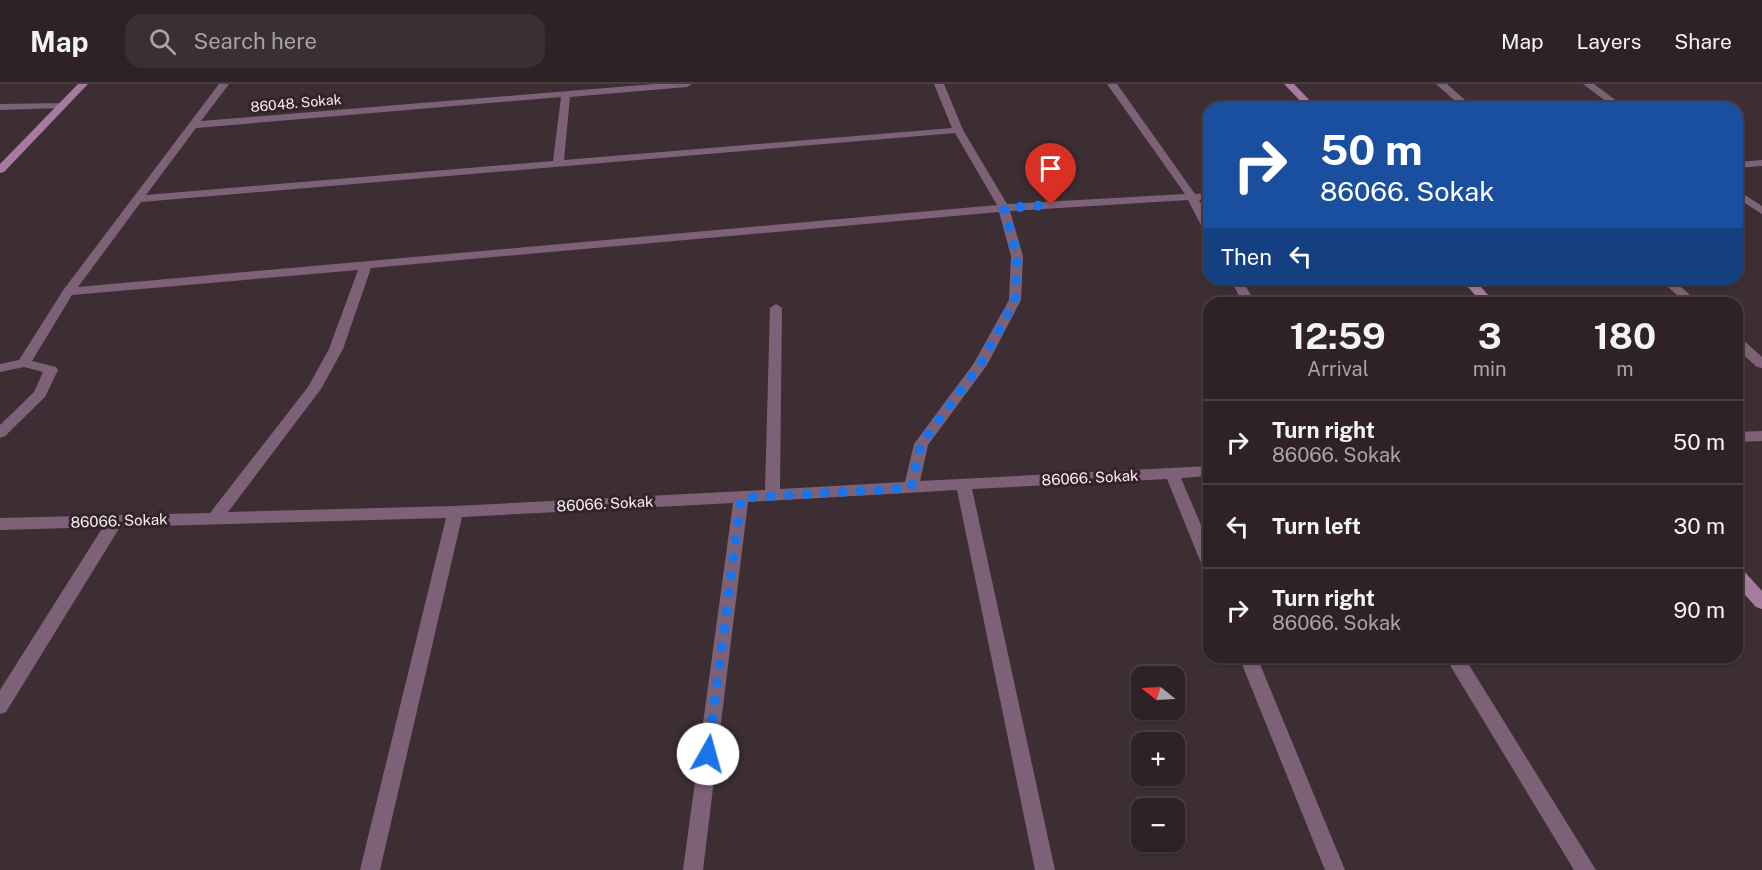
<!DOCTYPE html>
<html lang="en">
<head>
<meta charset="utf-8">
<style>
  body { margin:0; font-family:"Public Sans",sans-serif; background:#3a2f32; color:#f1f3f6; height:100vh; display:flex; flex-direction:column; font-size:22px; white-space:nowrap }
  * { box-sizing:border-box; margin:0 }
  p { font-size:20px; color:#a7a4a7 }
  .icon { flex:none; width:33px; height:33px; fill:none; stroke:currentColor; stroke-width:2; stroke-linecap:round; stroke-linejoin:round }
  .map { position:relative; flex:1; overflow:hidden }
  .panel { position:absolute; left:1203px; top:213px; width:540px; height:366px; display:flex; flex-direction:column; background:#2e2226; border-radius:18px; box-shadow:0 2px 4px #0004,0 0 0 2px #493f43 }
  .panel>* { flex:none }
  .top-card { position:absolute; left:1203px; top:18px; width:540px; height:183px; border-radius:18px; box-shadow:0 2px 4px #0004,0 0 0 2px #493f43; background:#1a4fa0; color:#fff; overflow:hidden }
  .needle { width:39px; rotate:288deg }
  .fabs { position:absolute; left:1131px; top:582px; display:grid; gap:12px }
  .fabs a { display:grid; place-items:center; width:54px; height:54px; border-radius:12px; background:#2e2226; box-shadow:0 2px 4px #0004,0 0 0 2px #493f43; font-size:30px }
  .pin { position:absolute; display:grid; place-items:center; width:51px; height:51px; color:#fff; margin:-62px -26px; border-radius:50% 50% 50% 0; rotate:-45deg; box-shadow:0 0 6px #0007 }
  .pin .icon { rotate:45deg }
  .me { position:absolute; width:66px; margin:-33px; rotate:7deg; stroke-linejoin:round; filter:drop-shadow(0 0 4px #0008) }
  .turn { display:flex; align-items:center; gap:21px; height:126px; padding:0 18px; font-size:27px }
  .turn .icon { width:78px; height:78px; stroke-width:2.5 }
  .turn b { display:block; font-size:42px; line-height:51px }
  .then { display:flex; align-items:center; height:57px; padding:0 18px; background:#0003; gap:12px; font-size:22px }
  .eta { display:flex; justify-content:space-evenly; align-items:center; height:102px; text-align:center }
  .eta b { font-size:36px; font-weight:700; line-height:42px }
  ul { padding:0; list-style:none }
  li { display:flex; align-items:center; gap:18px; height:84px; padding:0 18px; border-top:2px solid #493f43 }
  li div { flex:1 }
  li b { display:block; font-size:22px }
  li em { font-style:normal }
  header { display:flex; align-items:center; gap:36px; box-sizing:border-box; height:84px; padding:0 30px; background:#2e2226; border-bottom:2px solid #493f43 }
  header strong { font-size:28px }
  nav { display:flex; gap:33px; margin-inline-start:auto; font-size:21px }
  .search { width:420px; height:54px; background:#3a2f32; display:flex; align-items:center; gap:15px; box-sizing:border-box; padding:0 21px; border-radius:18px; color:#a7a4a7; font-size:22px }
  .map>svg:first-child { display:block }
  .lines { fill:none; stroke-linecap:round; stroke-linejoin:round }
  .street { fill:#7d6277; fill-rule:evenodd }
  .secondary { fill:#a67b9d; fill-rule:evenodd }
  .route { stroke:#1a73e8; stroke-width:10; stroke-dasharray:0 18 }
  .labels { text-anchor:middle; stroke-width:6; stroke-linejoin:round; paint-order:stroke }
  .far-street-label { font-size:14px; fill:#f7ecf0; stroke:#332429 }
  .street-label { font-size:15px; fill:#f7ecf0; stroke:#332429 }
</style>
</head>
<body>
<header>
<strong>Map</strong>
<div class="search"><svg class="icon" aria-label="search" viewBox="0 0 24 24"><circle cx="10" cy="10" r="6"/><path d="M15 15l6 6"/></svg>Search here</div>
<nav><a>Map</a><a>Layers</a><a>Share</a></nav>
</header>
<div class="map">
<svg width="1762" height="786" viewBox="0 0 1762 786">
  <rect width="100%" height="100%" fill="#3d2e33"/>
  <g class="lines">
    <path class="street" d="M219 0H229L201 37 654 0H692L687 3 570 13 564 76 952 44 934 0H944L963 46 1007 120 1185 110 1107 0H1117L1195 110 1209 109V115L1199 116 1209 134V148L1203 145 1188 116 1010 127 1023 172 1021 216 987 281 928 361 920 397 1209 382V392L1181 394 1209 460V485L1203 483 1201 479 1167 395 972 405 1055 786H1035L957 406 748 418 703 786H683L733 419 462 433 380 786H360L446 434 120 443 6 628 0 630V606L103 443 0 446V434L210 429 308 303 329 265 358 186 72 211 32 277 56 283 58 286 45 313 5 352 0 354V341L34 308 43 288 24 283 0 288V280L19 276 64 205ZM561 13 553 77 146 111 196 44ZM955 49 997 121 78 203 141 118ZM999 128 1011 172 1009 216 974 279 914 360 905 398 780 405 782 224 776 220 770 224 765 406 455 422 228 428 321 305 343 265 371 184Z
      M1436 0H1447L1474 24H1463Z
      M1583 0H1594L1626 24H1615Z
      M65 19 67 21 62 24 0 26V20Z
      M1762 76V82L1737 84V78Z
      M1737 106 1762 122V130L1737 114Z
      M1230 195H1242L1255 219H1243Z
      M1659 195H1672L1699 219H1686Z
      M1737 254 1742 255 1762 273V284L1757 283 1737 265Z
      M1762 347V357L1737 358V348Z
      M1239 573H1257L1345 786H1325Z
      M1445 573H1464L1596 786H1574Z"/>
    <path class="secondary" d="M78 0H88L4 88 0 89V80Z
      M1284 0H1294L1317 24H1307Z
      M1461 195H1474L1495 219H1482Z
      M1737 485 1743 486 1762 507V525L1756 523 1737 502Z"/>
  </g>
  <g class="lines">
    <path class="route" d="M708 670 741 414 911 404 921 360 980 281 1015 216 1017 172 1004 124 1051 121"/>
  </g>
  <g class="labels">
    <g class="far-street-label">
      <text transform="translate(296 19) rotate(-5)" y="5">86048. Sokak</text>
    </g>
    <g class="street-label">
      <text transform="translate(1090 394) rotate(-3)" y="5">86066. Sokak</text>
      <text transform="translate(605 420) rotate(-3)" y="5">86066. Sokak</text>
      <text transform="translate(119 437) rotate(-2)" y="5">86066. Sokak</text>
    </g>
  </g>
</svg>
<div class="fabs">
<a><svg class="needle" viewBox="-14 -14 28 28"><path d="M0-13l5 13h-10z" fill="#e53935"/><path d="M0 13l5-13h-10z" fill="#a7a4a7"/></svg></a>
<a>+</a>
<a>−</a>
</div>
<div class="pin" style="left:1051px;top:121px;background:#d93025"><svg class="icon" aria-label="arrive" viewBox="0 0 24 24"><path d="M6 21V4h12l-3 4 3 4H6"/></svg></div>
<svg class="me" style="left:708px;top:670px" viewBox="-20 -20 40 40"><circle r="19" fill="#fff"/><path d="M0-13L10 11 0 6-10 11z" fill="#1a73e8"/></svg>
<div class="top-card">
<div class="turn"><svg class="icon" aria-label="right" viewBox="0 0 24 24"><path d="M7 20v-9h11M14 6l5 5-5 5"/></svg><div><b>50 m</b>86066. Sokak</div></div>
<div class="then">Then<svg class="icon" aria-label="left" viewBox="0 0 24 24"><path d="M17 20v-9H6M10 6l-5 5 5 5"/></svg></div>
</div>
<section class="panel">
<div class="eta">
<div><b>12:59</b><p>Arrival</p></div>
<div><b>3</b><p>min</p></div>
<div><b>180</b><p>m</p></div>
</div>
<ul>
<li><svg class="icon" aria-label="right" viewBox="0 0 24 24"><path d="M7 20v-9h11M14 6l5 5-5 5"/></svg><div><b>Turn right</b><p>86066. Sokak</p></div><em>50 m</em></li>
<li><svg class="icon" aria-label="left" viewBox="0 0 24 24"><path d="M17 20v-9H6M10 6l-5 5 5 5"/></svg><div><b>Turn left</b></div><em>30 m</em></li>
<li><svg class="icon" aria-label="right" viewBox="0 0 24 24"><path d="M7 20v-9h11M14 6l5 5-5 5"/></svg><div><b>Turn right</b><p>86066. Sokak</p></div><em>90 m</em></li>
</ul>
</section>
</div>
</body>
</html>
